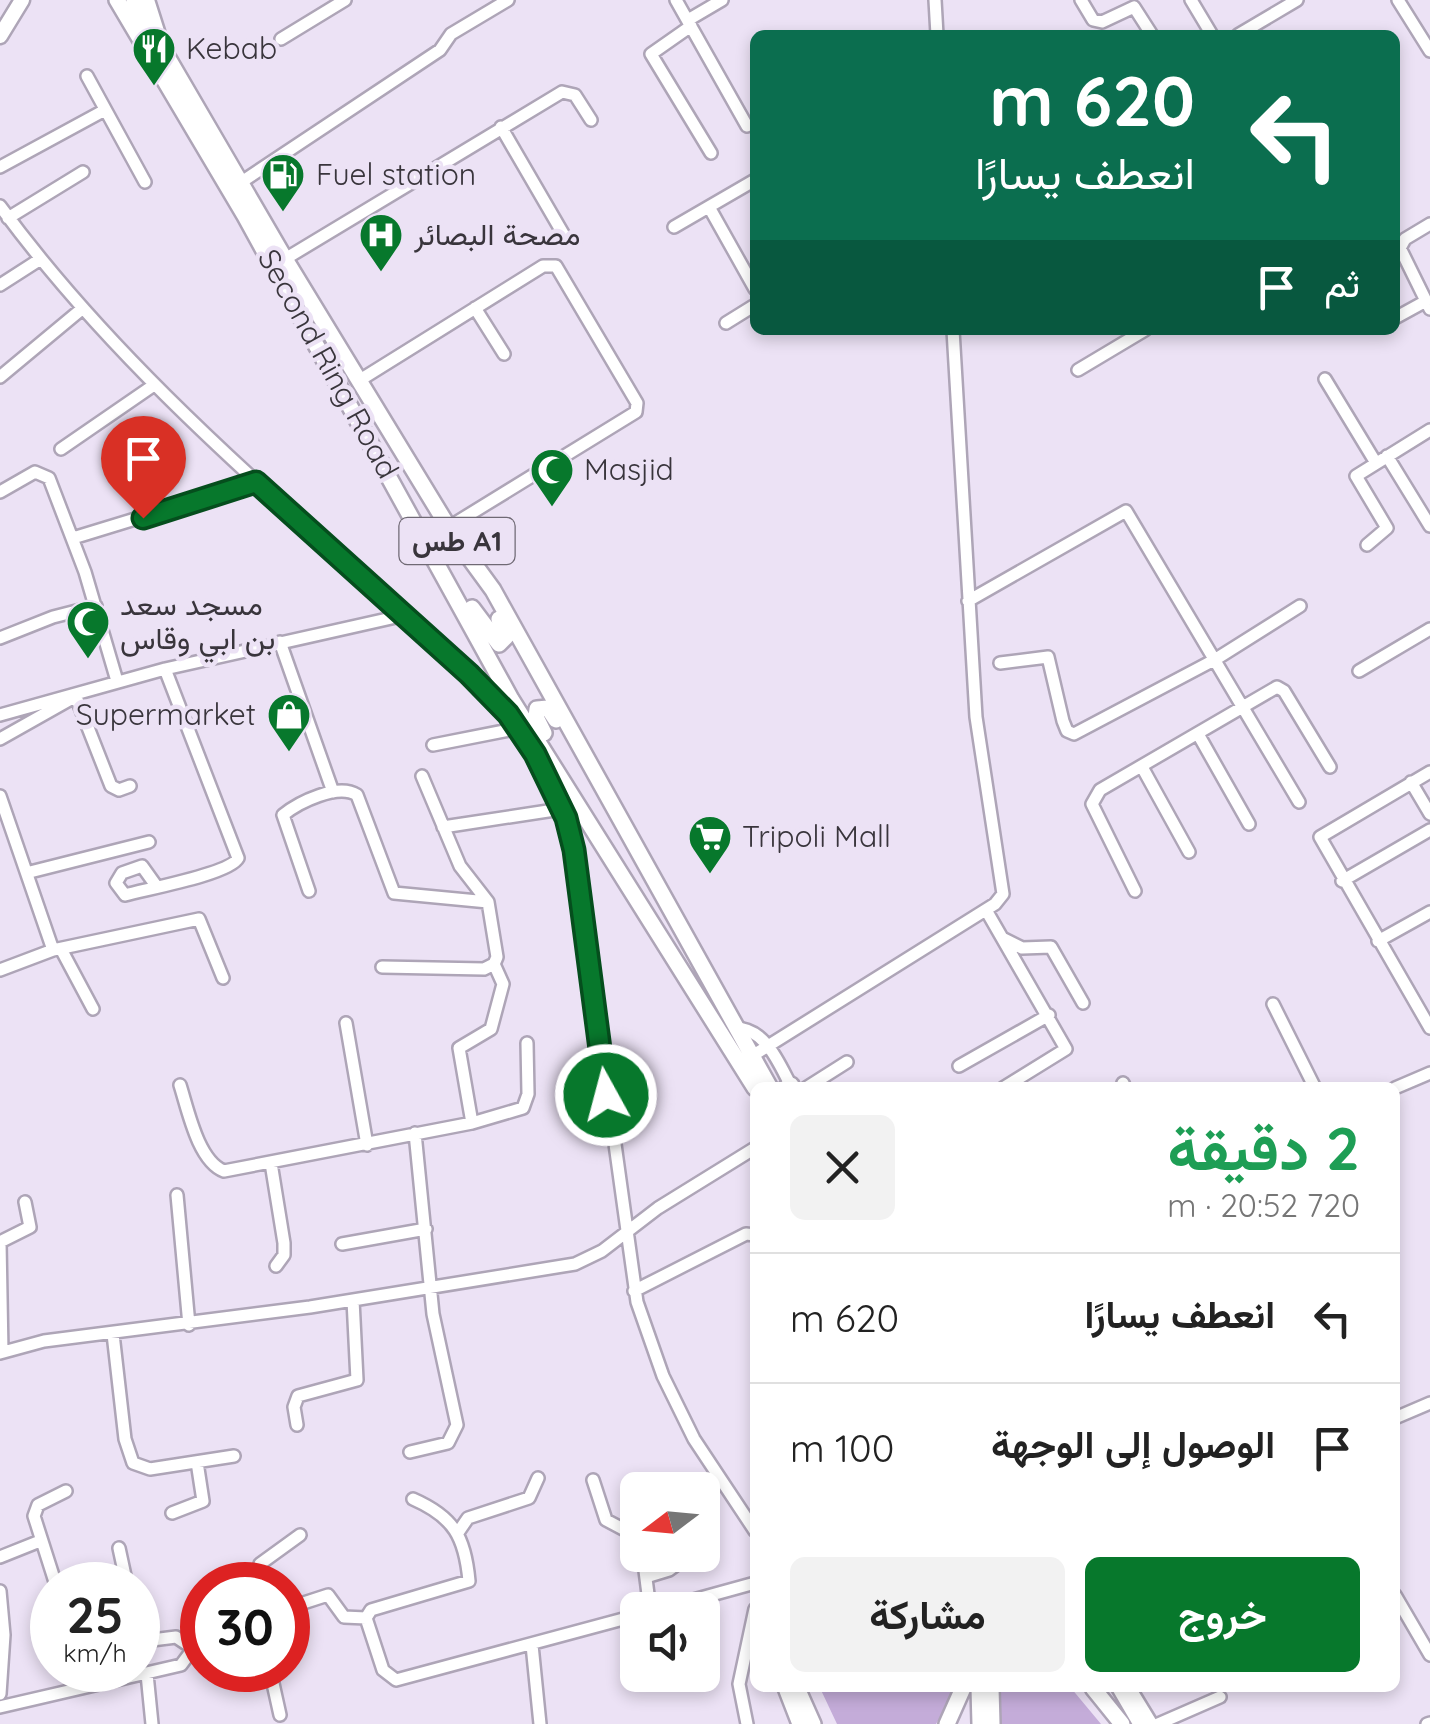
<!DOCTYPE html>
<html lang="ar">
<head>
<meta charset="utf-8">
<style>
  body { margin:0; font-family:Quicksand,Vazirmatn,sans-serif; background:#f2f2f2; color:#222; direction:rtl; height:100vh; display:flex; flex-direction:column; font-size:38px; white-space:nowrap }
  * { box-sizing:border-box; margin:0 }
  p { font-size:32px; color:#767676 }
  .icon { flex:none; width:55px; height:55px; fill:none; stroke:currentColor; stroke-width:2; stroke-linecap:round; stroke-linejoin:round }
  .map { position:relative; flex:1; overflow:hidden; direction:ltr }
  .side { position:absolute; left:750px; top:1082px; width:650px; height:610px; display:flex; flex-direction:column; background:#fff; border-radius:15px; box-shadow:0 5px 15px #0003; direction:rtl }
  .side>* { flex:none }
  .top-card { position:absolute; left:750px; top:30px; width:650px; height:305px; border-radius:15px; box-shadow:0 5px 15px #0003; direction:rtl; background:#0b6e4f; color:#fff; overflow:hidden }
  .needle { width:65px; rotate:254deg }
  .fabs { position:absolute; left:620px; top:1472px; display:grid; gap:20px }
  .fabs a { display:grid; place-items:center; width:100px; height:100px; border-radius:15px; background:#fff; box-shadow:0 5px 15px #0003; font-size:50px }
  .speed { position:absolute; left:30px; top:1562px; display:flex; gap:20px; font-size:50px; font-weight:700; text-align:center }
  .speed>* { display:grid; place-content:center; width:130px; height:130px; border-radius:50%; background:#fff; box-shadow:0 5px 15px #0003; line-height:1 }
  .speed small { font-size:25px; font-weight:400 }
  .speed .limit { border:15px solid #d22; background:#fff; color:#111 }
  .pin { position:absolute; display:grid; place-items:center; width:85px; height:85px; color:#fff; margin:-102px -42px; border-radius:50% 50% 50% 0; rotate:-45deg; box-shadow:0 0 10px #0007 }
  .pin .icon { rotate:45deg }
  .me { position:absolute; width:110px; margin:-55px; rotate:353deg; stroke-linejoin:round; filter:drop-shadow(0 0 8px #0008) }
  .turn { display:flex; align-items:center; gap:35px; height:210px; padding:0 40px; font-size:45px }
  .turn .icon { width:130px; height:130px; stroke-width:2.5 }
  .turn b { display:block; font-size:70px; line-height:85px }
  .then { display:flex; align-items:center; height:95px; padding:0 40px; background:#0003; gap:20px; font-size:38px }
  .round { display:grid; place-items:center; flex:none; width:105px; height:105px; border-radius:15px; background:#f2f2f2 }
  .headline { display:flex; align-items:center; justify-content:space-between; height:170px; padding:0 40px }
  h1 { font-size:60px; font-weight:700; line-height:75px; color:#1e9e55 }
  .cta { display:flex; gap:20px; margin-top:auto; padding:20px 40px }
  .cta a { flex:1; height:115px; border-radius:15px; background:#07782c; color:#fff; font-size:40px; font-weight:700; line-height:115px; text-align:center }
  .cta a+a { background:#f2f2f2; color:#222 }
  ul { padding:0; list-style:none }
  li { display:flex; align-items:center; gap:30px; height:130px; padding:0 40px; border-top:2px solid #e0e0e0 }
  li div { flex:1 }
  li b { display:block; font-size:38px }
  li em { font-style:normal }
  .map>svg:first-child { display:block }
  .green { fill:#c4acd9 }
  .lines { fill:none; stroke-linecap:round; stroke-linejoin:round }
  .minor-casing { stroke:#aea5b7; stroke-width:16 }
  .major-casing { stroke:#aea5b7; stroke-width:19 }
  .highway-casing { stroke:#aea5b7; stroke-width:20 }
  .minor { stroke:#fff; stroke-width:11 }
  .major { stroke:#fff; stroke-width:14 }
  .highway { stroke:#fff; stroke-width:15 }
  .route-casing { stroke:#054e1d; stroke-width:25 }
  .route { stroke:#07782c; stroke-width:18 }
  .labels { text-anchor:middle; stroke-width:9; stroke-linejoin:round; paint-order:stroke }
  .shield { fill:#ece2f5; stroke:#6f6974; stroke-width:2.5 }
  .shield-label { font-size:28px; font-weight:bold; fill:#39353c }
  .poi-label { font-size:30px; fill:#39353c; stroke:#ece2f5; text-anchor:start }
  .street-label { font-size:30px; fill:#39353c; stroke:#ece2f5 }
</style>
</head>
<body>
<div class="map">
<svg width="1430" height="1724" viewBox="0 0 1430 1724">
  <rect width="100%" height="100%" fill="#ece2f5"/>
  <path class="green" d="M820 1688H957L936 1724H837Z
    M998 1688H1071L1101 1724H999Z"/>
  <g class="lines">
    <defs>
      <path id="minor" d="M676 0 747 126
        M935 0 937 35
        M1081 0 1093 20 1102 22 1134 7 1152 35
        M1191 0 1212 35
        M1398 0 1430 51
        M688 20 722 0
        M691 26 651 54 711 153
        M1238 35 1297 0
        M281 39 345 0
        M87 76 145 182
        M501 127 565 237
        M0 167 105 110
        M240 183 440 50 451 34 508 0
        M0 206C132 386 307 523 469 674 518 723 558 780 574 850L637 1302 663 1376 694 1439 755 1531
        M709 207 755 289
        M8 218 83 172
        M1430 224 1405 239 1400 248 1430 309
        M674 227 755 180
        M285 259 562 92 575 95 591 120
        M0 285 39 260
        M475 308 504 354
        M1395 318 1426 301
        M726 323 755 305
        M1078 370 1145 330
        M0 377 83 308
        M1325 379 1376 463
        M360 380 543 266H556L637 403 636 412 449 527
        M61 449 154 385
        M1387 456 1430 526
        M0 492 35 472 49 478 85 572 117 681
        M73 538 256 482
        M1367 545 1387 528 1356 476 1430 430
        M968 601 1126 511 1299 802
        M0 638 53 617 96 606
        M280 642 333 792
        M1000 663 1048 657 1063 721 1067 731 1074 734 1216 659 1300 606
        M1359 671 1430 629
        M76 697 111 786 119 790 130 786
        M0 715 165 669 405 615
        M1198 734 1249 824
        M0 739 78 695
        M433 745 519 728
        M1142 767 1189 852
        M1430 772 1320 837 1430 1028
        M422 776 460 866 488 902 497 957 494 964 503 984 491 1029 459 1048 472 1123
        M1411 782 1430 814
        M0 796 53 950
        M443 827 561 809
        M30 872 149 842
        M1342 881 1430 830
        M157 887 142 866 122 873 116 883 125 895C146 889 230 874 238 858L165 669
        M309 891 283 815C299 802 338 783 357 795L394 893 488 902
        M1135 891 1092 804 1100 790 1277 687 1284 691 1330 767
        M986 910 1066 1049 1003 1088
        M1004 939 1022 948 1051 947 1083 1003
        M1378 941 1430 912
        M61 949 93 1009
        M382 967 484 969 494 964
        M0 970 53 950 199 919 223 978
        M1273 1004 1315 1088
        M346 1023 367 1145
        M735 1028C766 1028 779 1064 792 1088
        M752 1056 995 904 1003 894 976 717 953 330
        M959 1066 1049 1015
        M1123 1083 1125 1088
        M180 1085C188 1110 198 1161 224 1171L472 1123 523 1108 528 1094 527 1043
        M806 1088 847 1062
        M1395 1088 1430 1073
        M271 1163 284 1243V1255L276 1266
        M177 1195 189 1325
        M0 1242 2 1352
        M0 1242 30 1227 25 1202
        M342 1244 426 1229
        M634 1291 746 1234 755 1235
        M113 1334 125 1439 133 1463 150 1469 234 1456
        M0 1353 44 1341 310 1307 575 1264 602 1251 658 1208 755 1148
        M1395 1418 1430 1403
        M297 1425 294 1407 298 1396 357 1380 353 1300
        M410 1452 448 1443 457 1425 433 1314 415 1133
        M593 1480 606 1520 638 1537
        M172 1513 203 1501 197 1462
        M459 1531 468 1518 529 1498 538 1478
        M119 1548 127 1585
        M643 1555 650 1610
        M0 1557 40 1541
        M646 1577 669 1570 684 1559
        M56 1585 34 1516 38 1505 66 1491
        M257 1585 260 1564 300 1535
        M0 1591 4 1635 0 1694
        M1395 1595 1430 1655
        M288 1608 328 1595 344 1617 366 1618 383 1670 396 1680 638 1615
        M657 1610 755 1583
        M138 1612 152 1640 176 1637 191 1647
        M366 1618 371 1610 469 1581C465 1537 454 1517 413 1499
        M532 1645 540 1724
        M270 1670 280 1715
        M147 1674 152 1724
        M1130 1688 1152 1724
        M0 1707 181 1665 202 1637
        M747 1724 739 1684 755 1609
        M1158 1724 1220 1697
        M1427 1724 1430 1723"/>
      <path id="major" d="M147 0 161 44
        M0 36 22 0"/>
      <path id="highway" d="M117 0 245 216 511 699 755 1088
        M134 0 285 259 455 538 493 590 770 1088
        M472 608 499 644 506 637 499 619
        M544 733 536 717 537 709 548 708 556 720
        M786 1088 791 1085
        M786 1688 800 1724
        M797 1688 813 1724
        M979 1688 980 1724
        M991 1688 992 1724
        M1093 1688 1122 1724
        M1120 1688 1141 1724
        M947 1724 963 1688"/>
    </defs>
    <use href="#minor" class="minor-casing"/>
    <use href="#major" class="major-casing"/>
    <use href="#highway" class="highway-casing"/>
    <use href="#minor" class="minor"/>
    <use href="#major" class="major"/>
    <use href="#highway" class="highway"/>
  </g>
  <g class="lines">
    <defs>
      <path id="route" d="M143 518 256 482 469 674 508 714 535 754 566 818 574 850 606 1095"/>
    </defs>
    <use href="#route" class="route-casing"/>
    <use href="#route" class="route"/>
  </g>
  <defs>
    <symbol id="restaurant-pin" viewBox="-11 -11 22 30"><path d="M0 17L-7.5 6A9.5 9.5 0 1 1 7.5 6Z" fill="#07782c" stroke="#ece2f5"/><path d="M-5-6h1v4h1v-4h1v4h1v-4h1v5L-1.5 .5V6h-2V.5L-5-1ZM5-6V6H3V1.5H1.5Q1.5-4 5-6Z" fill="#fff"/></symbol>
    <symbol id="fuel-pin" viewBox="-11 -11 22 30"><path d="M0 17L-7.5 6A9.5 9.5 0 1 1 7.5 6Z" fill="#07782c" stroke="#ece2f5"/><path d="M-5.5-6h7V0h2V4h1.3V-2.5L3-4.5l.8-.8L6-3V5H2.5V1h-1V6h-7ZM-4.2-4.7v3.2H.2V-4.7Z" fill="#fff"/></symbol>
    <symbol id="hospital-pin" viewBox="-11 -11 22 30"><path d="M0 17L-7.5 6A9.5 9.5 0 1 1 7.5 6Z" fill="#07782c" stroke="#ece2f5"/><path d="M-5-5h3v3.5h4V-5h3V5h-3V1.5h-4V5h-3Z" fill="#fff"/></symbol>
    <symbol id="mosque-pin" viewBox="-11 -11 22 30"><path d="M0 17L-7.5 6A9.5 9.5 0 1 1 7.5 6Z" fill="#07782c" stroke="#ece2f5"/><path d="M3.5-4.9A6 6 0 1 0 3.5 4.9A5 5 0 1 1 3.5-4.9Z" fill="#fff"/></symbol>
    <symbol id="shop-pin" viewBox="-11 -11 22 30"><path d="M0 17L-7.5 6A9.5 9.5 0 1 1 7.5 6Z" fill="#07782c" stroke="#ece2f5"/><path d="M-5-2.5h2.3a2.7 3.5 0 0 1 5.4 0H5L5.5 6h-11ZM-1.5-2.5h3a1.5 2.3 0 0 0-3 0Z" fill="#fff"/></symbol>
    <symbol id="supermarket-pin" viewBox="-11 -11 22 30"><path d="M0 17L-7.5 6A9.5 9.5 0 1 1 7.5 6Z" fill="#07782c" stroke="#ece2f5"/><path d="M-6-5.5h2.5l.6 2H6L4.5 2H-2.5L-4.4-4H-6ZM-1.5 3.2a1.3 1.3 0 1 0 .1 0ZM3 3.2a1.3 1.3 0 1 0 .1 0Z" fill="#fff"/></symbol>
  </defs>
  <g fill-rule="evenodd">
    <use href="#restaurant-pin" x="129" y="24" width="50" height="68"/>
    <use href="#fuel-pin" x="258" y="150" width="50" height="68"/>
    <use href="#hospital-pin" x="356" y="210" width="50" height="68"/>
    <use href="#mosque-pin" x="527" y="445" width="50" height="68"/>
    <use href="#mosque-pin" x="63" y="597" width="50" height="68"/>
    <use href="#shop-pin" x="264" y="690" width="50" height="68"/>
    <use href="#supermarket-pin" x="685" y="812" width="50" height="68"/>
  </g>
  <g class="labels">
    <rect class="shield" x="399.5" y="518" width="115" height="46" rx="8"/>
    <g class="shield-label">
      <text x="457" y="551">طس A1</text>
    </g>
    <g class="poi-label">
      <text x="186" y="59">Kebab</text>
      <text x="316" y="185">Fuel station</text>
      <text x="414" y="245">مصحة البصائر</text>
      <text x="584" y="480">Masjid</text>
      <text x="120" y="615">مسجد سعد<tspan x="120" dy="34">بن ابي وقاس</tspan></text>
      <text x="256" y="725" text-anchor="end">Supermarket</text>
      <text x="742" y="847">Tripoli Mall</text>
    </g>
    <g class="street-label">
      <text transform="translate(328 364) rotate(61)" y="10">Second Ring Road</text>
    </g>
  </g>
</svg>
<div class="fabs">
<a><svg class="needle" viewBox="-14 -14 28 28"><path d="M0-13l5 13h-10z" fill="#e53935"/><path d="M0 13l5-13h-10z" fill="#767676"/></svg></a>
<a><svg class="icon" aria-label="sound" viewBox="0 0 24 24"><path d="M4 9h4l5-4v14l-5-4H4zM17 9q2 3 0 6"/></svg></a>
</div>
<div class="speed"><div>25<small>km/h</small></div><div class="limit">30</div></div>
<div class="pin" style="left:143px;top:518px;background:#d93025"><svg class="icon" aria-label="arrive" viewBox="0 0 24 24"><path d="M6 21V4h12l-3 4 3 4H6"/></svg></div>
<svg class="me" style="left:606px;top:1095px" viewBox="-20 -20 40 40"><circle r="17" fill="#07782c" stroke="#fff" stroke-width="3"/><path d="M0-11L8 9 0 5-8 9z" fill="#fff"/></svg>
<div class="top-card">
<div class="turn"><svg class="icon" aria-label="left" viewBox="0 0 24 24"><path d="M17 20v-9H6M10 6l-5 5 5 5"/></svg><div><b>620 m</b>انعطف يسارًا</div></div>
<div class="then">ثم<svg class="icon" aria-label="arrive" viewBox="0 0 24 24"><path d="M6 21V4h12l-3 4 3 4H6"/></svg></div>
</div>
<section class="side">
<div class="headline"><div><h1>2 دقيقة</h1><p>720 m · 20:52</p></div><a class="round"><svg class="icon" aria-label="close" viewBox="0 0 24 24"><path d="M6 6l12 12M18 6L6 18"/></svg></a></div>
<ul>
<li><svg class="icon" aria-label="left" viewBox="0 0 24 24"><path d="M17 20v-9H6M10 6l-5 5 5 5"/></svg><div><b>انعطف يسارًا</b></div><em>620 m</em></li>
<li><svg class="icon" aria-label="arrive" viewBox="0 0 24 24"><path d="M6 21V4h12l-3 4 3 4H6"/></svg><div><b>الوصول إلى الوجهة</b></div><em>100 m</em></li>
</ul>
<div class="cta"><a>خروج</a><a>مشاركة</a></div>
</section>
</div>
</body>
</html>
